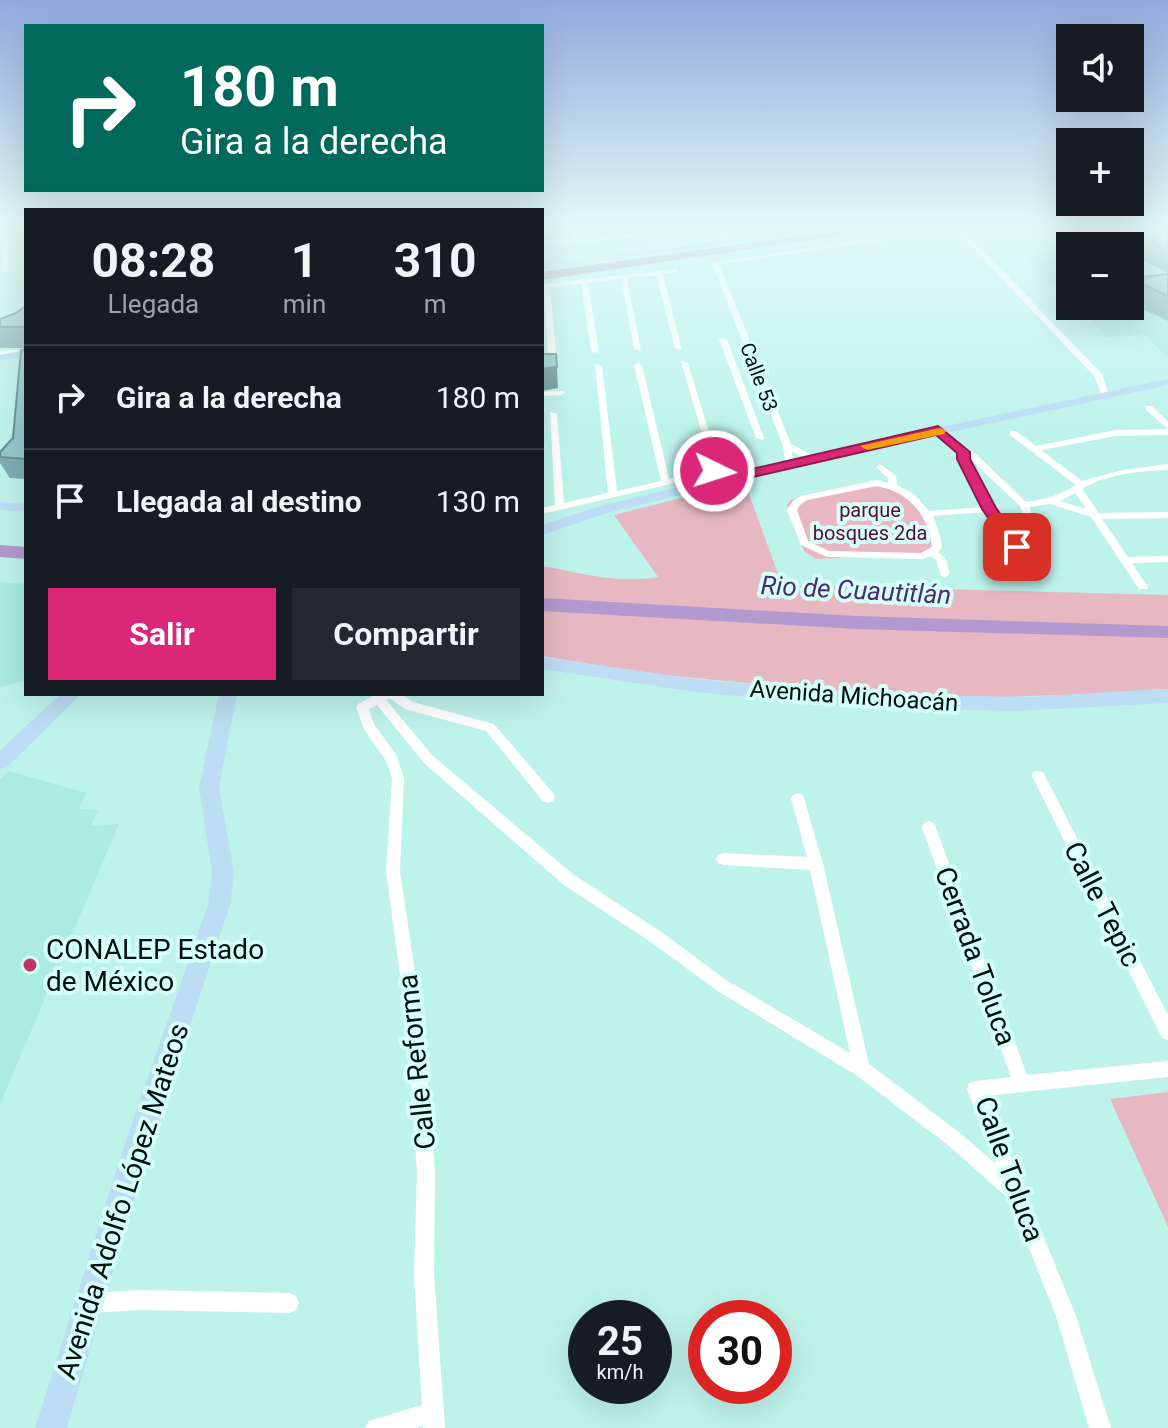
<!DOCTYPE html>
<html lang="es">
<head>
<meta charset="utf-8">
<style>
  body { margin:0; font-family:Roboto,sans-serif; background:#242831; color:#f1f3f6; height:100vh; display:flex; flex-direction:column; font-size:30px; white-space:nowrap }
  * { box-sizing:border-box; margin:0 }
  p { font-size:26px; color:#9ea1a6 }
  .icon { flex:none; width:44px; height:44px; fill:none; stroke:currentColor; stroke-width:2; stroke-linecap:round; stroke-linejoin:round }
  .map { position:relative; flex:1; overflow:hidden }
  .sheet { position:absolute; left:24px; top:208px; width:520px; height:488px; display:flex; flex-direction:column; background:#171b24; border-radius:0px; box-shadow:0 8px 32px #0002 }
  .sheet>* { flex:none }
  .top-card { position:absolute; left:24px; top:24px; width:520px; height:168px; border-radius:0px; box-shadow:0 8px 32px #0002; background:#00695c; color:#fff; overflow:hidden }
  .buttons { position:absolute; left:1056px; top:24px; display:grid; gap:16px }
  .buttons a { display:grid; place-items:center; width:88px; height:88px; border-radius:0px; background:#171b24; box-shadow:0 8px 32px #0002; font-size:40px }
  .speed { position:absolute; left:568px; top:1300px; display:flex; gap:16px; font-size:40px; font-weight:700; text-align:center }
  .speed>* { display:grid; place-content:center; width:104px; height:104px; border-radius:50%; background:#171b24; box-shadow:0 8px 32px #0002; line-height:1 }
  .speed small { font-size:20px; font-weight:400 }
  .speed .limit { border:12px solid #d22; background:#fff; color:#111 }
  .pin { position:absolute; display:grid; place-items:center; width:68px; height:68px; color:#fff; margin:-34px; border-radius:16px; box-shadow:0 4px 12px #0006 }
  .me { position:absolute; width:88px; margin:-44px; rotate:94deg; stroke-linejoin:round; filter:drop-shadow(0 0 6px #0008) }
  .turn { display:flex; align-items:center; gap:28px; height:168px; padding:0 24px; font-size:36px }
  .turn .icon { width:104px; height:104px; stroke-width:2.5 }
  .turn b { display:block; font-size:56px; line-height:68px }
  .eta { display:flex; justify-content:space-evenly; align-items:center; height:136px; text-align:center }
  .eta b { font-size:48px; font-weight:700; line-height:56px }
  .action { display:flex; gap:16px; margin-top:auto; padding:16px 24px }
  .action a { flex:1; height:92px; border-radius:0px; background:#db2777; color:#fff; font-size:32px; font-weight:700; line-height:92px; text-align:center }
  .action a+a { background:#242831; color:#f1f3f6 }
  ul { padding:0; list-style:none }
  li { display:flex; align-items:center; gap:24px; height:104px; padding:0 24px; border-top:2px solid #363941 }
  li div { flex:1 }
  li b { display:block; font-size:30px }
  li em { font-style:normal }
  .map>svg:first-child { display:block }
  .built { fill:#abebe2 }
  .green { fill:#e7b8c1 }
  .water { fill:#b299cf }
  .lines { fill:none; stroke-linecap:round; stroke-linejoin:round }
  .river { fill:#b299cf; fill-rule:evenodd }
  .street { fill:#fff; fill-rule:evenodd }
  .secondary { fill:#bcddf4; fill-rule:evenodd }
  .wall { fill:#7fadb2 }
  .shaded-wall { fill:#688d91 }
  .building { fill:#94c9cf; stroke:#688d91; stroke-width:2 }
  .route { fill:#db2777; stroke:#8e194d; stroke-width:2 }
  .slow { fill:#f59e0b }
  .poi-dot { fill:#c23463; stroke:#d4fef8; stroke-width:3 }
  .labels { text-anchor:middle; stroke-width:8; stroke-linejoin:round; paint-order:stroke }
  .far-street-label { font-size:20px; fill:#00100e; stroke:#d4fef8 }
  .far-park-label { font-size:20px; fill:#5a0c29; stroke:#d4fef8 }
  .street-label { font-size:24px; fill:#00100e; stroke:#d4fef8 }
  .water-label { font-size:26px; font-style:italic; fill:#4c2b6b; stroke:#d4fef8 }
  .near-street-label { font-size:28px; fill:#00100e; stroke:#d4fef8 }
  .near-poi-label { font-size:28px; fill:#00100e; stroke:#d4fef8; text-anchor:start }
</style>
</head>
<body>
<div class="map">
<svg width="1168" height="1428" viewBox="0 0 1168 1428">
  <rect width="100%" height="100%" fill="#bef3ec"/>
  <path class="built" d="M1007 228H1168V357L1144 335 1107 337 1075 306H1130V246H1070V301L996 230Z
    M0 582 26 584V680L0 687Z
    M9 771 87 793 78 809 98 810 91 826 119 824 0 1104V779Z"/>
  <path class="green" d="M737 484 749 494 782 585 1168 595V691L946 699 796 688 645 673 542 656V566C580 573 620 584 658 577L614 515Z
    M866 486C909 487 917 505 936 539L929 555 816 559 804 551 787 505 791 500Z
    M1168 1092V1227L1110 1099Z"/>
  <path class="water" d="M542 598 856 616 1168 626V638L857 629 542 611Z"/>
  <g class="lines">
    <path class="river" d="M858 228H892L542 280V272Z
      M0 545 26 547V559L0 557Z"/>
    <path class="street" d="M658 228H665L654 236 542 245V241L652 232Z
      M717 228H723L731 238 728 241 653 250 650 248 724 238Z
      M941 228H961L1102 374 1109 395 1102 397 1095 377 956 230 719 264 791 444 817 458 810 460 792 452 793 464 792 466H786L783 446 712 263Z
      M26 235V239L9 240 7 271 2 272 3 241H0V237Z
      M676 269 678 270V272L663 274 682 350 675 348 656 275 627 278 641 351 634 349 621 279 588 283 599 351 595 353 591 351 581 284 550 287 556 352 552 354 548 352 544 288H542V284Z
      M720 337 727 339 764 438 763 440 756 438 719 339Z
      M26 349V353L0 355V351Z
      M681 361 688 363 722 475 721 477H715L713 474 542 514V508L555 505 550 412 557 414 564 503 608 493 595 364 602 366 617 491 661 481 634 365 638 363 642 365 669 479 712 469Z
      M564 391 565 393 561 395 542 396V392Z
      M1146 406H1152L1168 422V435L1116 436 1041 450 1082 481 1123 470 1168 464V470C1140 471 1106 474 1082 489L1099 513 1168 512V518L1102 519 1128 557 1168 556V562L1132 563 1148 587 1147 589H1139L1091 517 1050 504 1029 507 1051 568 1040 574 1028 570 986 512 933 516 940 536 942 548 938 552 946 559 950 574 945 577 941 576 936 560 930 556 923 559 827 557 801 545 787 510 793 501 801 496 877 480 888 483 889 479 876 467 880 464 896 476 897 485 914 494 929 511 983 507 959 459 960 450 935 432 934 430 938 427 977 455 1026 502C1045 500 1060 495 1076 485L1010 435V431H1016L1036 446 1116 430 1168 429 1146 410ZM967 456 1020 506 1040 567 1036 566 993 508ZM877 486C909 492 928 514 932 547L921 553 829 551 808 541 797 510 800 505 807 500ZM1075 493 1086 509 1060 501Z
      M377 694H401L413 702 494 724 553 793 555 797 553 801 548 803 543 801 486 731 405 709 389 698 386 700 432 755 574 875 664 934 726 980 850 1053 810 870 723 865 718 863 716 859 718 855 723 853 807 857 791 799 793 795 798 793 803 795 823 864 869 1064 960 1133 996 1164 967 1089 969 1083 975 1081 1011 1077 922 827 924 823 929 821 934 823 1027 1075 1168 1061V1077L986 1096 1076 1316 1111 1428H1089L1056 1316 1010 1200 948 1145 856 1075 716 990 654 944 564 885 424 763 377 705 369 709 374 724 397 756 404 779 400 871 424 1034 435 1173 434 1275 445 1428H423V1426L415 1428H365L369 1421 422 1405 414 1275 417 1173 408 1034 386 871 392 779 387 762 364 729 356 707 358 704Z
      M1038 771 1043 772 1168 1015V1040L1162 1038 1032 776 1033 772Z
      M140 1290 289 1293 296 1296 299 1303 296 1310 289 1313 140 1310 89 1313 82 1310 79 1303 82 1296 89 1293Z"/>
    <path class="secondary" d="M544 228H553L566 260 813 228H841L542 269V263L557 261Z
      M26 350V356L0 361V355Z
      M1168 379V385L813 462 607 513 542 535V525L597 507 813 454Z
      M0 502 26 504V512L0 510Z
      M542 657 696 679 851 694 1031 697 1157 689H1168V703L1016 711 851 707 696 692 542 669Z
      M61 694H81L7 767 0 770V750Z
      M219 694H237L219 787 234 873 230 905 149 1149 67 1428H35L123 1149 208 905 212 873 199 787Z"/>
  </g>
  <path class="wall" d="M1078 228H1168V273L1130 254V246H1113Z
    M1168 274V321L1130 303V296L1141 277Z
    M26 306V348H0V319L16 313Z
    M26 349V479L10 478 0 463V452L13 438Z"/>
  <path class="shaded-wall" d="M557 367 558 388 542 391V369Z"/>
  <path class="building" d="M1124 228H1168V249Z
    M1168 274V296L1137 281 1144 279 1141 277Z
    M26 306V327H0V319L16 313Z
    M26 349V459L0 457V452L13 438 21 350Z
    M542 354H556L557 367 542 369Z"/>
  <linearGradient id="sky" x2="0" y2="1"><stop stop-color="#92a9de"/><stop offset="0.53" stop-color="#e2faf6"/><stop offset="1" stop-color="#e2faf6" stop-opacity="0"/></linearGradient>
  <rect width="1168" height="428" fill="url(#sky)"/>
  <path class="route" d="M938 426 970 452V459L996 508 1024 547 1022 550H1011L982 509 957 459V453L936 435 723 484 708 471 714 467 726 475Z"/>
  <path class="slow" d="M940 428 946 431 944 434 867 450 860 446Z"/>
  <circle class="poi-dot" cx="30" cy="965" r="8"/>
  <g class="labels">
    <g class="far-street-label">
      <text transform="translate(759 377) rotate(69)" y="7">Calle 53</text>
    </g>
    <g class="far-park-label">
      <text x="870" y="517">parque<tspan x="870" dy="23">bosques 2da</tspan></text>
    </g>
    <g class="street-label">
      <text transform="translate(854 696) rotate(4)" y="8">Avenida Michoacán</text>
    </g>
    <g class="water-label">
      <text transform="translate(856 590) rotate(3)" y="9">Rio de Cuautitlán</text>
    </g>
    <g class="near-street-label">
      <text transform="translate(1103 904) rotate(63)" y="10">Calle Tepic</text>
      <text transform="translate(976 956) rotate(70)" y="10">Cerrada Toluca</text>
      <text transform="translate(416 1062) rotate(-96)" y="10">Calle Reforma</text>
      <text transform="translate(1010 1169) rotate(70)" y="10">Calle Toluca</text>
      <text transform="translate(122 1201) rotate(-72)" y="10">Avenida Adolfo López Mateos</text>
    </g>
    <g class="near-poi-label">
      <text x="46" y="959">CONALEP Estado<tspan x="46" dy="32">de México</tspan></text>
    </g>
  </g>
</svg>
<div class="buttons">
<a><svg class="icon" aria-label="sound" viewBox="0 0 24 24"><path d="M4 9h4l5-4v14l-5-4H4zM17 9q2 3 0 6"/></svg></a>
<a>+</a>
<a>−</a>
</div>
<div class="speed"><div>25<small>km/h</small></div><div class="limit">30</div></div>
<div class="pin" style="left:1017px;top:547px;background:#d93025"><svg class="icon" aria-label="arrive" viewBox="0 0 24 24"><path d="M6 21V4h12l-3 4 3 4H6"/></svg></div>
<svg class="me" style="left:714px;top:471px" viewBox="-20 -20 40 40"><circle r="17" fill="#db2777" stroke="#fff" stroke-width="3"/><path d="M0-11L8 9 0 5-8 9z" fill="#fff"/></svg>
<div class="top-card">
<div class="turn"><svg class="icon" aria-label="right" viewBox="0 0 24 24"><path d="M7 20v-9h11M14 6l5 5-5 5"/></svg><div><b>180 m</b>Gira a la derecha</div></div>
</div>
<section class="sheet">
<div class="eta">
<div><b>08:28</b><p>Llegada</p></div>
<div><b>1</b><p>min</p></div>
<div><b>310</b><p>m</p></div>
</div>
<ul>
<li><svg class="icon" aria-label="right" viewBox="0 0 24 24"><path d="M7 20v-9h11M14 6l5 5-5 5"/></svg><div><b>Gira a la derecha</b></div><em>180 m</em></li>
<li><svg class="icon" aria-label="arrive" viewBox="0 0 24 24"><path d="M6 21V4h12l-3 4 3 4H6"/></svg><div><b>Llegada al destino</b></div><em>130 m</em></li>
</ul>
<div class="action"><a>Salir</a><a>Compartir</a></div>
</section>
</div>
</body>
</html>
